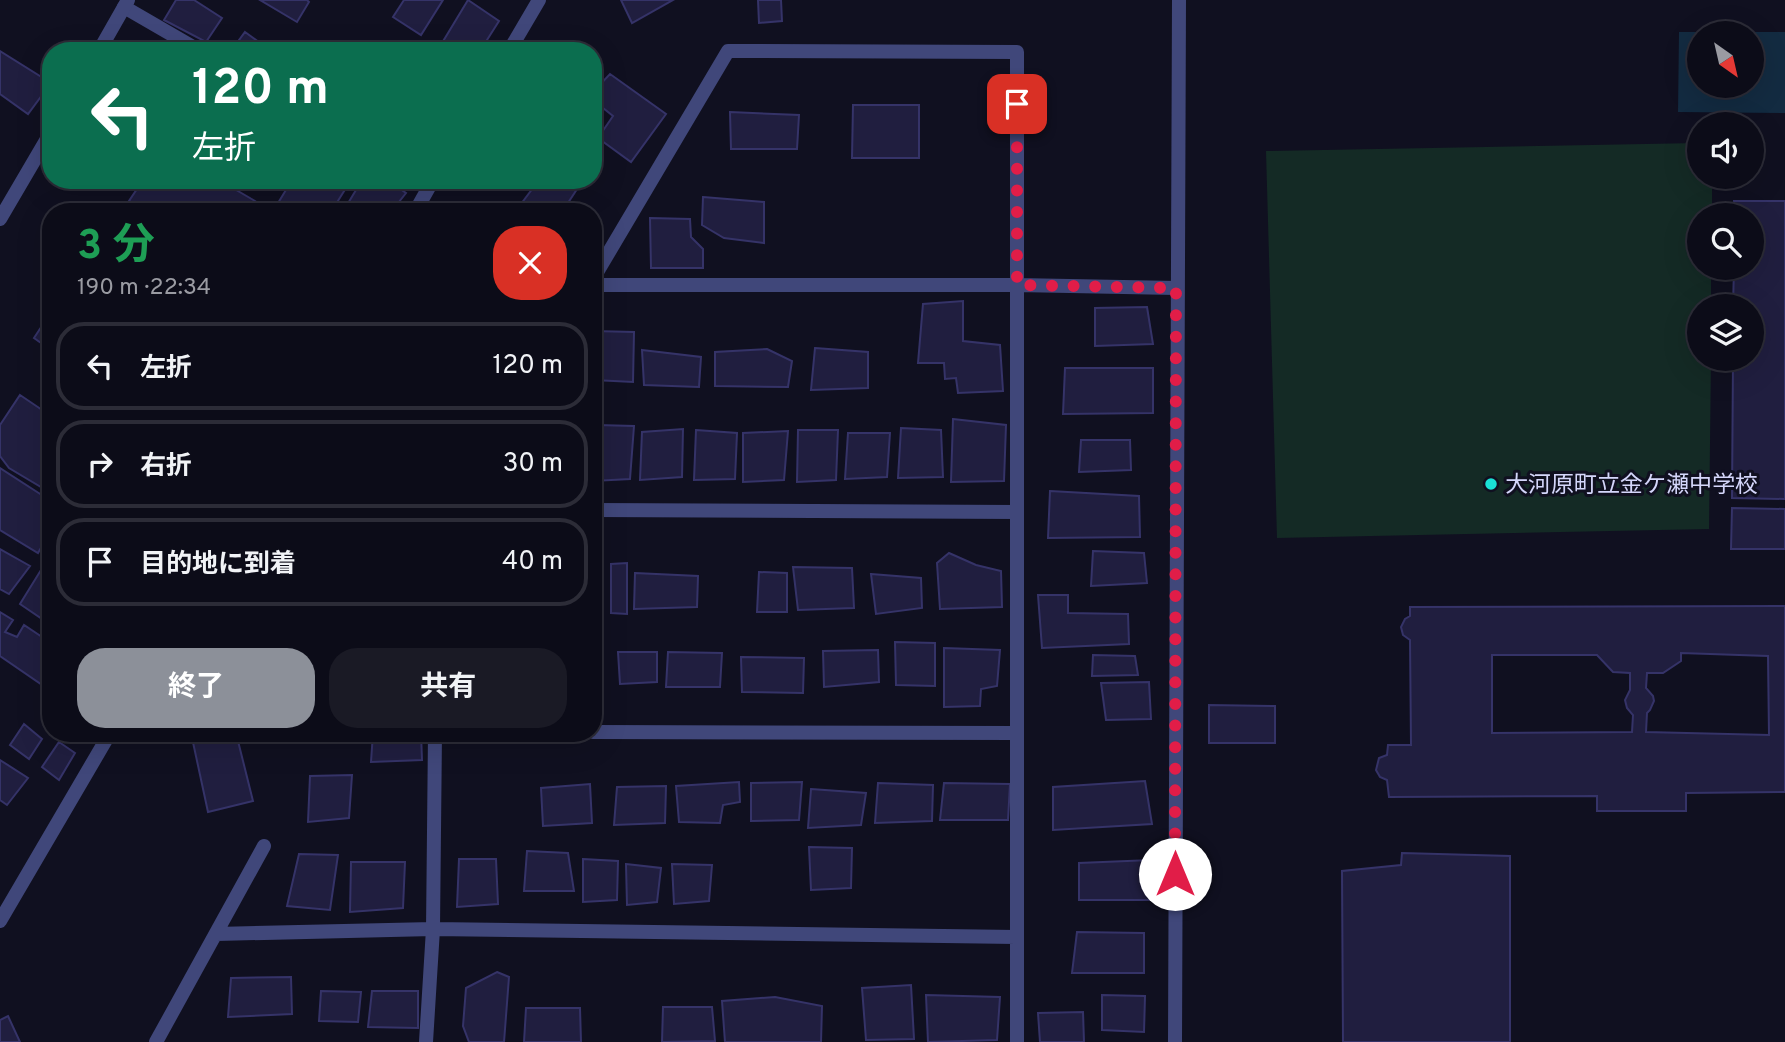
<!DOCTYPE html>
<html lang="ja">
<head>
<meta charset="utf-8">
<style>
  body { margin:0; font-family:Overpass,"Noto Sans JP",sans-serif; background:#1a1a25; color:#f1f3f6; height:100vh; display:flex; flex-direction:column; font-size:26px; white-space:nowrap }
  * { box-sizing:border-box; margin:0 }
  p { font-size:23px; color:#9a9ba2 }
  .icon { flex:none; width:38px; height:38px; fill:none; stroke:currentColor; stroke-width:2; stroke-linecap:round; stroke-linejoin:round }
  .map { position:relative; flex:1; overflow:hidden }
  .sheet { position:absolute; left:42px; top:203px; width:560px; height:539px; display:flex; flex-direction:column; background:#0c0c18; border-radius:28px; box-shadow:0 7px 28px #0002,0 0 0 2px #2c2c37 }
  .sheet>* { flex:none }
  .guide { position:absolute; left:42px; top:42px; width:560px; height:147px; border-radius:28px; box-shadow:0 7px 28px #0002,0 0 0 2px #2c2c37; background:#0b6e4f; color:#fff; overflow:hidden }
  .needle { width:46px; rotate:146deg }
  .fabs { position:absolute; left:1687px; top:21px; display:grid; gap:14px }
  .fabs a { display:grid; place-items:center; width:77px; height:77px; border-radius:50%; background:#0c0c18; box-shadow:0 7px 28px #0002,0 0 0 2px #2c2c37; font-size:35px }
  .pin { position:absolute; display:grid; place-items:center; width:60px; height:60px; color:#fff; margin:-30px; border-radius:14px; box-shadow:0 4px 10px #0006 }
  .me { position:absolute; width:77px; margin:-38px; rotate:0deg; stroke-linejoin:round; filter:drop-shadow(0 0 5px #0008) }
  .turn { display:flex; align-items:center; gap:24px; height:147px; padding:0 35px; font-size:32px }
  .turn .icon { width:91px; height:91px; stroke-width:2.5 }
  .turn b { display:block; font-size:49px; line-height:60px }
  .round { display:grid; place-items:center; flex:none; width:74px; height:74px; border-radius:28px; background:#1a1a25 }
  .overview { display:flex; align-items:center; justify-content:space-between; height:119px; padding:0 35px }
  h1 { font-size:42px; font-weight:700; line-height:52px; color:#1e9e55 }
  .button { display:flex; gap:14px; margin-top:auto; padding:14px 35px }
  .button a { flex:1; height:80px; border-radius:28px; background:#8c9099; color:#fff; font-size:28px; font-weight:700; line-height:80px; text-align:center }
  .button a+a { background:#1a1a25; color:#f1f3f6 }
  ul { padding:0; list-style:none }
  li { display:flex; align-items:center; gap:21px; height:88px; margin:0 14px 10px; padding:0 21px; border:4px solid #2c2c37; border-radius:28px }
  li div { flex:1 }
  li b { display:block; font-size:26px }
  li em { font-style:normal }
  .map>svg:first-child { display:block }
  .green { fill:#142a25 }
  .water { fill:#132b41; fill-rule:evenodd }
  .building { fill:#201e3f; stroke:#353368; stroke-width:2; fill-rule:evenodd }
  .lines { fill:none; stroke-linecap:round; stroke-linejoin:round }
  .minor { stroke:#40477a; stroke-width:14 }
  .tertiary { stroke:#40477a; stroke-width:14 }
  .route { stroke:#e11d48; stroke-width:12; stroke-dasharray:0 21.6 }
  .poi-dot { fill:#1ae0d5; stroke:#101020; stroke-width:2.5 }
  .labels { text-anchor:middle; stroke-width:6; stroke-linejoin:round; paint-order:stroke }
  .poi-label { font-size:23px; fill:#d4d6fa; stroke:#101020; text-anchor:start }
</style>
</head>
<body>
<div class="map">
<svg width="1785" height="1042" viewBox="0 0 1785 1042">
  <rect width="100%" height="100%" fill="#101020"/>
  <path class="green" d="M1699 143V177H1712V215H1699V268H1711V306H1699V359H1711L1709 529 1277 538 1266 151Z"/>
  <path class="water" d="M1679 32H1785V113L1678 112ZM1699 33H1752V86H1699Z"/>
  <path class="building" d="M176 0H194L222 18 206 42 164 20Z
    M260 0H307L309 2 297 22Z
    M404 0H443L421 35 393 17Z
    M468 0 499 21 480 51H453L442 43Z
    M621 0H673L632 23Z
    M758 0H781L782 21 759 23Z
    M245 32 271 51H231Z
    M0 51 51 83 28 114 0 94Z
    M610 74 666 114 631 162 598 138 613 116 593 100V92Z
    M853 105H919V158H852Z
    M730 112 799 115 797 149H731Z
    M143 180H219L255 201 248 212H149L129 201Z
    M292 180H351L331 212H280L275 208Z
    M362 180H387L406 193 391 212H357L347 205Z
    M539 180H583L562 212H515Z
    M703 197 764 202V243L724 238 702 225Z
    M1734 201H1785V499L1732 498 1733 359H1752V306H1733L1734 268H1752V215H1734Z
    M650 218 690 219 691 237 703 249V268H651Z
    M963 301V341L1000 345 1003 391 958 393 956 378 945 379 944 363H918L923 304Z
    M1147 307 1153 344 1095 346V308Z
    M51 312V350L34 338Z
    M593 331 634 332 633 382 594 380Z
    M815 348 868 352V388L811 390Z
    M767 349 792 361 788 387 715 386V352Z
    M642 350 701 357 699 387 644 385Z
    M1065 368H1153V413L1063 414Z
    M20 395 51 416V493L9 468 0 456V425Z
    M953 419 1006 425 1004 481 951 482Z
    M597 425 634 426 630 479 593 481Z
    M901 428 941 430 943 477 898 478Z
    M683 429 682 477 640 480 642 432Z
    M696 430 737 433 735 479 694 480Z
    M798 430H838L836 480 797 482Z
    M788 431 784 480 743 482V433Z
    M848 433H890L887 477 845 479Z
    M1081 440H1130L1131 470 1079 472Z
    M0 468 51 501V530L38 553 0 530Z
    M1050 491 1139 496 1140 537 1048 538Z
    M1732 508 1785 509V549H1731Z
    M0 549 30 566 9 594 0 589Z
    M1093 551 1144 553 1147 583 1091 586Z
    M949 553 976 565 1001 571 1002 607 940 609 937 563Z
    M627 563V614L611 613V564Z
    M793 567 852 568 854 608 798 610Z
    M41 570 51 575V625L20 604Z
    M759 572 787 573V612H757Z
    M593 573 597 574 598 609H593Z
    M635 573 698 576 697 607 634 609Z
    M871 574 921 578 922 608 876 614Z
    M1038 595H1068V613L1128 614 1129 644 1042 648Z
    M1785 606V792L1686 793V811H1597V796L1389 797 1387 780 1380 777 1376 770 1379 758 1387 755 1388 745H1411L1410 640 1403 635 1401 627 1405 619 1410 616V607ZM1681 653 1768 656 1769 735 1646 732 1647 713 1650 710 1654 701 1653 696 1646 688 1647 673H1663L1681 661ZM1492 655H1597L1613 672 1630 673V690L1625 700 1627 708 1633 715 1632 732 1492 733Z
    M0 612 13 620 5 632 17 637 24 625 51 643V691L0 656Z
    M895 642 935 643V686L896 685Z
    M944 648 1000 650 997 686 981 689 980 706 944 707Z
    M878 650 879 682 824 687 823 651Z
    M618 652H657V682L620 684Z
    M668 652 722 653 720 687H666Z
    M593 653H601V683H593Z
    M1093 655 1135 656 1138 675 1092 676Z
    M741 657 804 658 803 693 742 692Z
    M1149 682 1151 719 1106 720 1101 683Z
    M1209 705 1275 706V743H1209Z
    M24 724 42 739 29 759 10 745Z
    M191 733H236L253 801 208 812Z
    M373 733H421L422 760 371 762Z
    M59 742 75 753 59 780 42 767Z
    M0 760 28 778 7 805 0 800Z
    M352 775 349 818 308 822 310 776Z
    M1145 781 1152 824 1053 830V787Z
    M739 782 740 802 723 805 720 823 679 822 676 786Z
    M802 782 799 820 751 821V783Z
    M878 783 933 785 932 821 875 823Z
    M944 783 1010 784 1008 820H940Z
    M590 784 592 823 543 826 541 788Z
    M666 786 665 823 614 825 617 787Z
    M811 789 866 793 861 825 808 828Z
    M809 847 852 848 851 888 811 890Z
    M527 851 568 853 574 891H524Z
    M1402 853 1510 856V1042H1343L1342 871 1401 865Z
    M299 854 338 855 330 910 287 906Z
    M459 859H496L498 904 457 907Z
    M583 859 618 861 617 900 583 902Z
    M1151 860 1152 900H1079V863Z
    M351 862H405L403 908 350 912Z
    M626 864 661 868 657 902 627 905Z
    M672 864 712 865 709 901 674 904Z
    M1077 932 1144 933V973H1072Z
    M497 972 509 977 504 1042H469L463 1026 466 988Z
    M291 977 292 1014 228 1017 231 978Z
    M911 985 914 1039 866 1040 862 988Z
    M321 991 361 992 358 1022 319 1021Z
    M372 991H418V1028L368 1027Z
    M926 995 1000 997 997 1040 928 1042Z
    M1102 995 1145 996 1144 1032 1102 1030Z
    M775 997 822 1006 821 1042H725L722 1001Z
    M663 1007H712L715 1041 662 1042Z
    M526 1008H580L581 1042H524Z
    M1083 1012 1084 1042H1040L1038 1013Z
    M8 1016 20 1042H0V1020Z"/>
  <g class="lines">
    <path class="minor" d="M124 7 200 51
      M509 51 539 0
      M415 212 433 180
      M593 279 728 51 1017 52V1042
      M593 285H1017L1176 288
      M593 510 1017 512
      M593 732 1017 733
      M0 921 110 733
      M216 934 433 929 1016 937
      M156 1042 264 846
      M426 1042 433 929 435 733
      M1175 1042 1179 0"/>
    <path class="tertiary" d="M99 51 128 0
      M0 219 51 132"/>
  </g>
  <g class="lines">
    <path class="route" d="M1017 104V285L1176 288 1175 874"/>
  </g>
  <circle class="poi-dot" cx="1491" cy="484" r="7"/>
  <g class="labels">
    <g class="poi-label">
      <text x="1505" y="492">大河原町立金ケ瀬中学校</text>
    </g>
  </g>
</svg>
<div class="fabs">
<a><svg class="needle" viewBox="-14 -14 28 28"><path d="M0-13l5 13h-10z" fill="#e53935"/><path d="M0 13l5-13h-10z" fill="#9a9ba2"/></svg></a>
<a><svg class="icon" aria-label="sound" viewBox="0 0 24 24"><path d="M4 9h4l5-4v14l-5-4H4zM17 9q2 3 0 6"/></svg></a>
<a><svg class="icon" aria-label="search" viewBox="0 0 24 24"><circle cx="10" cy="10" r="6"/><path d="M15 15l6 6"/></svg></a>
<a><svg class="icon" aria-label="layers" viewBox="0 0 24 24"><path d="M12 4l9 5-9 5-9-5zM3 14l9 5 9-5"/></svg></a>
</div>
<div class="pin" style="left:1017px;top:104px;background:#d93025"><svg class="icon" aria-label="arrive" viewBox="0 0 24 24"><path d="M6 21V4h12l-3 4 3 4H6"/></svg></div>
<svg class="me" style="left:1175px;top:874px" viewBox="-20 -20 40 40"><circle r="19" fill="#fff"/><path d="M0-13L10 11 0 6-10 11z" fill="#e11d48"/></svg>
<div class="guide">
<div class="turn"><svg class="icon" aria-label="left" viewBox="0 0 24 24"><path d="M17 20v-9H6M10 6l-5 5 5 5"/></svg><div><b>120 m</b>左折</div></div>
</div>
<section class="sheet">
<div class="overview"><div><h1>3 分</h1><p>190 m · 22:34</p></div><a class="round" style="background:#d93025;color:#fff"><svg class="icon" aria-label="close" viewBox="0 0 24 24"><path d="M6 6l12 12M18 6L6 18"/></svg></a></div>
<ul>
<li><svg class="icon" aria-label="left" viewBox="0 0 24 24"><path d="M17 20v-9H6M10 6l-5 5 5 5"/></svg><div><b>左折</b></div><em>120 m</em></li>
<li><svg class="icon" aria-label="right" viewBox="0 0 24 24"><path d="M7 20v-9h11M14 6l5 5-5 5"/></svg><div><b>右折</b></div><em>30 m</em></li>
<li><svg class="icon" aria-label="arrive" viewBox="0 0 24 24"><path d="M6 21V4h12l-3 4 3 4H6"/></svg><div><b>目的地に到着</b></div><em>40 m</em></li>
</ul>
<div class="button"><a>終了</a><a>共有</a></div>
</section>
</div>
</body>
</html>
